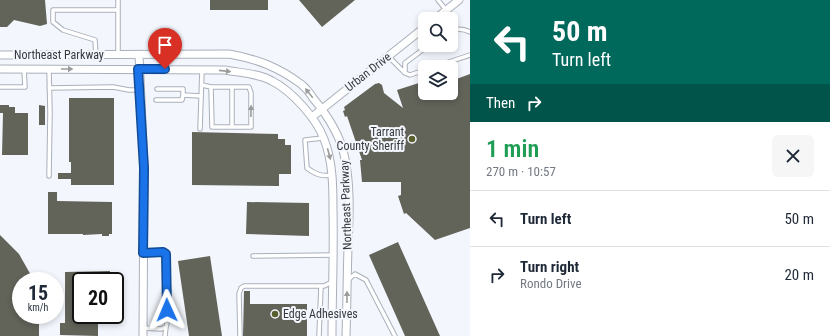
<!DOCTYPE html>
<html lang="en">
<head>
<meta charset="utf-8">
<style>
  body { margin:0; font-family:"Roboto Condensed",sans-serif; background:#f6f6f7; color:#1f2937; height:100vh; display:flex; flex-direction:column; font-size:15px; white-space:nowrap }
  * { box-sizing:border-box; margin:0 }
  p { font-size:13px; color:#747a83 }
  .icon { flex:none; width:22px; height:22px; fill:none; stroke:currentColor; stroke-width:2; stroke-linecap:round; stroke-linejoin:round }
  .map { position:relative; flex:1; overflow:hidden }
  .side { display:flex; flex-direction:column; background:#fff; width:360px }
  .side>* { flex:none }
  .guide { background:#00695c; color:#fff; overflow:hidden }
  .fabs { position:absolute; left:418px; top:12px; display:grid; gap:8px }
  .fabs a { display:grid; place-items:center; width:40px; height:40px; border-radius:6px; background:#fff; box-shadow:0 2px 6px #0003; font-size:20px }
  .speed { position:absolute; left:12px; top:272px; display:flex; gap:8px; font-size:20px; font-weight:700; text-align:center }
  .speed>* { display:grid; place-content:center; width:52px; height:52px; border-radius:50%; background:#fff; box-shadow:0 2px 6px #0003; line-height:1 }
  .speed small { font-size:10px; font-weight:400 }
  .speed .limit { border:2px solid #111; border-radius:6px; background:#fff; color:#111 }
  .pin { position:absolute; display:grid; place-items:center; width:34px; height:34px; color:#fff; margin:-41px -17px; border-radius:50% 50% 50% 0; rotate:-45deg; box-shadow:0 0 4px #0007 }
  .pin .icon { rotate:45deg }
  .me { position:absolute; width:44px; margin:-22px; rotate:359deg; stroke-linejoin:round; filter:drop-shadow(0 0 3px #0008) }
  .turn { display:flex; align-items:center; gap:14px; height:84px; padding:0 16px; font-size:18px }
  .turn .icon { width:52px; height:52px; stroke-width:2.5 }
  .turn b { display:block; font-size:28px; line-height:34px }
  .then { display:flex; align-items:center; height:38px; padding:0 16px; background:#0003; gap:8px; font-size:15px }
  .round { display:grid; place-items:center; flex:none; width:42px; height:42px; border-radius:6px; background:#f6f6f7 }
  .summary { display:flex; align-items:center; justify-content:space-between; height:68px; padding:0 16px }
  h1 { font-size:24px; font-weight:600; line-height:30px; color:#1e9e55 }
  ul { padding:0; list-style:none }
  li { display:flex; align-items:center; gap:12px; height:56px; padding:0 16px; border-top:1px solid #e0e1e3 }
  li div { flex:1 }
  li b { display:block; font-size:15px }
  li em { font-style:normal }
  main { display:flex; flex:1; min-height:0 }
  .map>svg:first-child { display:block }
  .building { fill:#62645a }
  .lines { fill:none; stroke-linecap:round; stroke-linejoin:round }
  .lane-casing { stroke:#aab0ba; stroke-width:5.5 }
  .street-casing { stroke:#aab0ba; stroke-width:9 }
  .lane { stroke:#fff; stroke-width:3.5 }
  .street { stroke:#fff; stroke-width:7 }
  .oneway { fill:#9b9c9e }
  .route-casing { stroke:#114b97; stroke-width:10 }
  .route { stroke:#1a73e8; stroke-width:7 }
  .poi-dot { fill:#585f2d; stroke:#f3f7fd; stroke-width:1.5 }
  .labels { text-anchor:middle; stroke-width:4; stroke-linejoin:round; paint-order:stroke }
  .street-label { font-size:12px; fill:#37393d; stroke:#f3f7fd }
  .poi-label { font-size:12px; fill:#37393d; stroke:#f3f7fd; text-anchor:end }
</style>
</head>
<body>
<main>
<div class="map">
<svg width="470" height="336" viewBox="0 0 470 336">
  <rect width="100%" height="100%" fill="#f3f7fd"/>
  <path class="building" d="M0 0H45L47 24 40 26 14 20 7 27H0Z
    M210 0H268V10H210Z
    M299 0H355L322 27Z
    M470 74V228L435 240 406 213 404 214 398 196 401 195V182H362L360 160H362L347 116 345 117 343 111 345 110 344 107 375 84 379 83 382 85 384 93 403 108 397 90 422 82 425 93H451V81Z
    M69 98H114V185H71V179H58V173H71V162H69Z
    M0 105H9V107H15V113H28V155H2L3 113H0Z
    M39 105 45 106V125H39Z
    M192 132 278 134V139H285V145H291V174H279V186L192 185Z
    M48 192H57V201L112 202V234H109V236H102V234L83 235V234H48Z
    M247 202 309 203V236L246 234Z
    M0 235 19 254 32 277 33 281H21V315H39V336H0Z
    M398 242 440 336H405L369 255Z
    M210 256 222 336H189L178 261Z
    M110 271V281H81V315H98V336L60 335V323H65V272Z
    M244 291H250V304H307V336H243Z"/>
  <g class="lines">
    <defs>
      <path id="lane" d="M118 0V10
        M438 0 446 10
        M451 31C458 28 464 29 470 32
        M96 55 95 40 63 30 53 22V10H118V55
        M388 56 405 73 410 75 425 70
        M434 67 470 55
        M49 69 50 113 49 176
        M405 73V63L429 45
        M202 85 211 87H249L251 93V127H212L211 87
        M0 87H25L24 69
        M49 88 113 87 129 90H140
        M157 89H183V95
        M156 100H182L183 95 201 96
        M232 127V87
        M200 129 202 70
        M323 138 305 140 307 168C315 174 322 177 332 175
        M253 256 333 255
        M348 280 355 274 366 280 395 336
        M143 328 161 329 166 327 167 323 166 254 163 252 144 253
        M165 336 166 327
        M240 336 239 294 241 288 244 286H324L332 282
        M319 336 321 286"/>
      <path id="street" d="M435 19 459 0
        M0 55 229 54C257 59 278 67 301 84 306 88 310 93 313 98 328 116 341 136 345 159 351 188 349 219 348 248 347 277 347 307 346 336
        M139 55 144 168 143 336
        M0 69 225 70C240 73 258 73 272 81 292 91 316 118 324 139 333 162 333 186 333 211 334 253 332 294 332 336
        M312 117 425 27"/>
    </defs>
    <use href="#lane" class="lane-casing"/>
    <use href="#street" class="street-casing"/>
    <use href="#lane" class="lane"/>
    <use href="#street" class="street"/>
  </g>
  <defs><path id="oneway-solid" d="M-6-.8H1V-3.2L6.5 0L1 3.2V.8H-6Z"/></defs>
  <g class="oneway">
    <use href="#oneway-solid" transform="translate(67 69)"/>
    <use href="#oneway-solid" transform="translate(225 71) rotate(6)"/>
    <use href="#oneway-solid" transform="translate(309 93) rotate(-129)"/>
    <use href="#oneway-solid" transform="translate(251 111) rotate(-89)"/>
    <use href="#oneway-solid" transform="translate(329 154) rotate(75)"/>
    <use href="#oneway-solid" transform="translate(347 297) rotate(-90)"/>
  </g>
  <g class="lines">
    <defs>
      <path id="route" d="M165 69H138L144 168 143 253 163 252 166 254 167 310"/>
    </defs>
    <use href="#route" class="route-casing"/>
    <use href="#route" class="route"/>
  </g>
  <g class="poi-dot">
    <circle cx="412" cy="139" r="4"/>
    <circle cx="275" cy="314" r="4"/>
  </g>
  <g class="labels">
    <g class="street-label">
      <text x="59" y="59">Northeast Parkway</text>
      <text transform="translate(368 72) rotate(-38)" y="4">Urban Drive</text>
      <text transform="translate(346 205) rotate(-92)" y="4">Northeast Parkway</text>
    </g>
    <g class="poi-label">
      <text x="404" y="136">Tarrant<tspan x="404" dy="14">County Sheriff</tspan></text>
      <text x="283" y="318" text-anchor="start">Edge Adhesives</text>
    </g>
  </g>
</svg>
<div class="fabs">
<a><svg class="icon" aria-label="search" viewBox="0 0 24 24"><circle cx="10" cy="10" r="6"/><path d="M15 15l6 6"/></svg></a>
<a><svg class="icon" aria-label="layers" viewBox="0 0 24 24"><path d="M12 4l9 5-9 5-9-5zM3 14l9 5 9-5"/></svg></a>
</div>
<div class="speed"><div>15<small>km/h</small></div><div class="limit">20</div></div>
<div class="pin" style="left:165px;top:69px;background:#d93025"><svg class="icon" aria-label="arrive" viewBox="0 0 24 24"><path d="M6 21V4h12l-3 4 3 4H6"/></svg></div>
<svg class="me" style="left:167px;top:310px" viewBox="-20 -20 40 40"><path d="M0-17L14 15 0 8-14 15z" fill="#1a73e8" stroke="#fff" stroke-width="4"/></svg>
</div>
<section class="side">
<div class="guide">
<div class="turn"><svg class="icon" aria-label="left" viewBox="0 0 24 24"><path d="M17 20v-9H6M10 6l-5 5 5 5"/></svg><div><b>50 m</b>Turn left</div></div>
<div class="then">Then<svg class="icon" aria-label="right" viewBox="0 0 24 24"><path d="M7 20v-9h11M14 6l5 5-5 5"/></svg></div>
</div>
<div class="summary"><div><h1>1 min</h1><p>270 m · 10:57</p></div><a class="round"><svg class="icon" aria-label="close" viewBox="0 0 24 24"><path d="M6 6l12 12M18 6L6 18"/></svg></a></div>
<ul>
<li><svg class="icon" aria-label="left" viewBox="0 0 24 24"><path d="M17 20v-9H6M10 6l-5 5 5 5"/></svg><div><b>Turn left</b></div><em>50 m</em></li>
<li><svg class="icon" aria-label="right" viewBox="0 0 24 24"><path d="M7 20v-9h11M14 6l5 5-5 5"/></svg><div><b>Turn right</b><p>Rondo Drive</p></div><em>20 m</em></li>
</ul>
</section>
</main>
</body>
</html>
